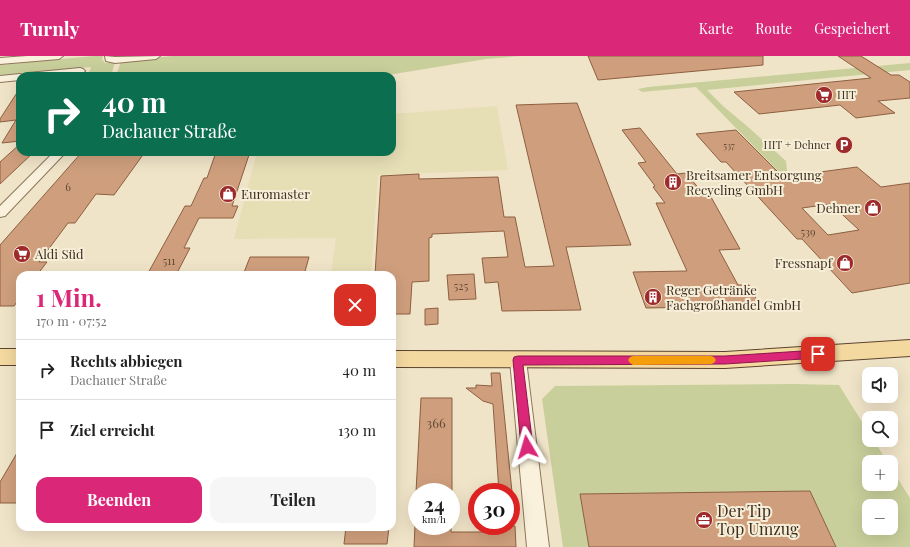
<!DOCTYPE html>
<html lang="de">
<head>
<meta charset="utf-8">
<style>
  body { margin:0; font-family:"Playfair Display",serif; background:#f6f6f6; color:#222; height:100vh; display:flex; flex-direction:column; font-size:15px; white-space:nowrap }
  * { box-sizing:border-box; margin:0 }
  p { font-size:13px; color:#767676 }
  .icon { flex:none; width:22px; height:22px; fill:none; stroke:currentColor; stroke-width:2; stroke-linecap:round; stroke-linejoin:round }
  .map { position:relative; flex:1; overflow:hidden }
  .side { position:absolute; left:16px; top:215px; width:380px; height:260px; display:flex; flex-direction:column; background:#fff; border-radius:12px; box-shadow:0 4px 16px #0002 }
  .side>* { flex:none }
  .hud { position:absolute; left:16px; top:16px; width:380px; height:84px; border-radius:12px; box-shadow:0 4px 16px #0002; background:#0b6e4f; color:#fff; overflow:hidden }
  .controls { position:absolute; left:862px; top:311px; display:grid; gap:8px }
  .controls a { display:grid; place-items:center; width:36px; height:36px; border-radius:8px; background:#fff; box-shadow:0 4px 16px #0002; font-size:20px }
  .speed { position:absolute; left:408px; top:427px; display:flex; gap:8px; font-size:20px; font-weight:700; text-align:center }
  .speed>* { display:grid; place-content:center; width:52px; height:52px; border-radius:50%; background:#fff; box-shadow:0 4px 16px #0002; line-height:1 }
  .speed small { font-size:10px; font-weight:400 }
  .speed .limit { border:6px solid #d22; background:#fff; color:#111 }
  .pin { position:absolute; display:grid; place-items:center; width:34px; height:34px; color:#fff; margin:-17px; border-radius:8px; box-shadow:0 2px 6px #0006 }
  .me { position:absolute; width:44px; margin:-22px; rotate:353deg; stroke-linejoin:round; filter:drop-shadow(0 0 3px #0008) }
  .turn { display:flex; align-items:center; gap:14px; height:84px; padding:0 20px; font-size:18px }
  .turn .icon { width:52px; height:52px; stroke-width:2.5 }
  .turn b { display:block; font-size:28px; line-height:34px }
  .round { display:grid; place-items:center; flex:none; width:42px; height:42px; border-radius:12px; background:#f6f6f6 }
  .summary { display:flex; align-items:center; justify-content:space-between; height:68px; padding:0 20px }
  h1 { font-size:24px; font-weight:700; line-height:30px; color:#db2777 }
  .primary-button { display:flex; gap:8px; margin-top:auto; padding:8px 20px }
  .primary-button a { flex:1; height:46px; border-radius:12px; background:#db2777; color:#fff; font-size:16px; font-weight:700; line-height:46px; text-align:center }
  .primary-button a+a { background:#f6f6f6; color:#222 }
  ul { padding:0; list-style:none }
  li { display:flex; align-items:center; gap:12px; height:60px; padding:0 20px; border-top:1px solid #e0e0e0 }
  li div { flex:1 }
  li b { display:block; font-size:15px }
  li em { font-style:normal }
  header { display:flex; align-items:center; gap:24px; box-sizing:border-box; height:56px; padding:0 20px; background:#db2777; color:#fff }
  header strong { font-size:19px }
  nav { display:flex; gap:22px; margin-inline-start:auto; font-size:14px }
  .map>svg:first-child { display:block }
  .farmland { fill:#e6deb5 }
  .green { fill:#c9cf9b; fill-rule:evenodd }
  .building { fill:#cf9f7d; stroke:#8d5f41; fill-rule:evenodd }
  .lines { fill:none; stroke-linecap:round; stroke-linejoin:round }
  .minor-casing { stroke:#8d765c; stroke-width:2 }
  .major-casing { stroke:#5b4430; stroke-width:2 }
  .minor { fill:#faf1dc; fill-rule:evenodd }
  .major { fill:#f3d9a0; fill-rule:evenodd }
  .route { fill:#db2777; stroke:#8e194d }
  .slow { fill:#f59e0b }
  .labels { text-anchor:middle; stroke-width:4; stroke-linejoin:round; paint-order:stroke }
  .far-number-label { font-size:9px; fill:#624a37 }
  .far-poi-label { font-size:11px; fill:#3d2e20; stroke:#f7eed8; text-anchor:start }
  .number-label { font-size:11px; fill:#624a37 }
  .poi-label { font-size:13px; fill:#3d2e20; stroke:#f7eed8; text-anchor:start }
  .near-number-label { font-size:13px; fill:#624a37 }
  .near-poi-label { font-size:16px; fill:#3d2e20; stroke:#f7eed8; text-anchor:start }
</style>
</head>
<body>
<header>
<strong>Turnly</strong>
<nav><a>Karte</a><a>Route</a><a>Gespeichert</a></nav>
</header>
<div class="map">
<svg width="910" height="491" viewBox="0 0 910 491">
  <rect width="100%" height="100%" fill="#f0e4c8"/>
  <path class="farmland" d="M497 50 508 114 378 119 371 219H331L336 182 234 183 257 96H392V58Z"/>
  <path class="green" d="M93 0H103L102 3 105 7 115 6 111 20H88L91 11 0 20V9Z
    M172 0H521L486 3 388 19V20H116L121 5Z
    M910 7V14L707 34 723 50 747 70 786 105 787 115 779 116 696 31 642 36 638 33 648 31Z
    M794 328 839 329 869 377V384H874L887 406H869V428H891V412L910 442V491H836L810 435 581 438 589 491H563L542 343 555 330ZM869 450H891V472H869Z"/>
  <path class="building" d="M588 0H763V9L598 24Z
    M838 0H861L891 19H899L910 26V42L878 45 895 57 856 62 840 49 759 58 734 36 871 22Z
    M20 32V85L2 87 16 64 0 66V63Z
    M577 47 631 189 566 191 581 254 502 255 498 226 485 227 482 202 508 201 504 175 432 178V181L429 182V225L412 226 410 258H392V219H375L381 120 419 118V123L498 121 504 161H515L525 211 554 210 516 49Z
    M640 72 677 118 686 117 706 141H711L740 193 719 194 738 229H749L760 250 646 252 633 216 687 215 656 147H665L653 131 655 130 638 107 646 106 622 74Z
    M736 74 783 121 857 111 881 131 910 127V227L852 237 802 183H797L726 106H721L696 78ZM831 148 859 174 828 179 802 152Z
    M20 88V96H34L0 128V106Z
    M82 96H145L114 139 96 138 75 167H68L39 206H47L37 219H20V242L14 250H0V189Z
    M216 96H250L232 150H238L233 162H199L184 192H190L176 219H147L185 150H191L204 122H207Z
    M250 201H309L304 219H243Z
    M474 218 476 243 449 244 447 219Z
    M438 252V268L425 269V253Z
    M491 317H500L512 436H499L493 348 483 345 466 332H476V329L492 330Z
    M421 342H452V436H416Z
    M20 392V447H0V426Z
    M810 435 836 491H589L580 438Z
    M415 470H451V476H493V470H515L516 491H414Z
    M346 471H389L387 488H344Z"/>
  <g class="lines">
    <defs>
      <path id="minor" d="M27 0H63L59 3 0 8V2Z
        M105 0 115 1 160 0 156 3 115 7 106 5Z
        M80 12 83 13 85 15 83 17 57 20H20V24L0 26V20L20 18 24 20 28 17Z
        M54 96H66L5 160 0 161V150Z
        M518 297 524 299 526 304 549 491H527L510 304 512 299Z"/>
      <path id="major" d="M910 284V300L725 312 392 311V295L725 296Z
        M0 293H20V309H0Z"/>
    </defs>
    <use href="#minor" class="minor-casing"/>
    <use href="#major" class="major-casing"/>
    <use href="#minor" class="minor"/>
    <use href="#major" class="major"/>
  </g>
  <path class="route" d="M818 294 822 295 823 298 822 301 818 302 725 308 523 309 533 391 531 395 527 396 523 395 521 391 513 304 514 301 518 300H725Z"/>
  <path class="slow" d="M633 300H711L714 301 716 304 714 307 711 308 633 309 630 307 628 304 630 301Z"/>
  <defs>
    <symbol id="supermarket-disc" viewBox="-11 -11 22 22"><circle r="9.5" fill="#9e2a2b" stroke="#f7eed8"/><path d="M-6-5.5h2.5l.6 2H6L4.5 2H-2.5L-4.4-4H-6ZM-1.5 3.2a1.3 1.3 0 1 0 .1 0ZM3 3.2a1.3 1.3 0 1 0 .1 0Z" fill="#fff"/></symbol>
    <symbol id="parking-disc" viewBox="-11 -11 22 22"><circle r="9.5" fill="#9e2a2b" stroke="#f7eed8"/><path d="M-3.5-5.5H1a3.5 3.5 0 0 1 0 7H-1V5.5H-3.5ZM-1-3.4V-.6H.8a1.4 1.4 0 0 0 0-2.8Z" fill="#fff"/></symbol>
    <symbol id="building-disc" viewBox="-11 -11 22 22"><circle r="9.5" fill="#9e2a2b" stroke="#f7eed8"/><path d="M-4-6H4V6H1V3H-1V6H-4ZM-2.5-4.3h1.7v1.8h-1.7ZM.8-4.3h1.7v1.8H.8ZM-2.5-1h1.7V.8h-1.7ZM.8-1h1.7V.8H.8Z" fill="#fff"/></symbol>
    <symbol id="shop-disc" viewBox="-11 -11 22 22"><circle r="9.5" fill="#9e2a2b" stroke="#f7eed8"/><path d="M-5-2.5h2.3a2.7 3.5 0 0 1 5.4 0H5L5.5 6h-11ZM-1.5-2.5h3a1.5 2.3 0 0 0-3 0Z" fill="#fff"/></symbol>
    <symbol id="office-disc" viewBox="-11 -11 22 22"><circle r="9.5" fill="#9e2a2b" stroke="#f7eed8"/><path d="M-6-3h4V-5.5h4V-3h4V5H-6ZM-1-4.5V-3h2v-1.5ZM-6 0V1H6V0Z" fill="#fff"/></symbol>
  </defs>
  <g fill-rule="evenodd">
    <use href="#supermarket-disc" x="814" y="29" width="20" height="20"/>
    <use href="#parking-disc" x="834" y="79" width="20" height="20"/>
    <use href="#building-disc" x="663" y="116" width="20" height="20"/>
    <use href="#shop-disc" x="218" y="128" width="20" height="20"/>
    <use href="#shop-disc" x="863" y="142" width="20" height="20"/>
    <use href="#supermarket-disc" x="12" y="188" width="20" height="20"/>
    <use href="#shop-disc" x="835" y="197" width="20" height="20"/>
    <use href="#building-disc" x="643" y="231" width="20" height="20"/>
    <use href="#office-disc" x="694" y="454" width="20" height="20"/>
  </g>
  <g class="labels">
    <g class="far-number-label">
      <text x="729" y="93">537</text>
    </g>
    <g class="far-poi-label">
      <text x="837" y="43">HIT</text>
      <text x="831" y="93" text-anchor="end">HIT + Dehner</text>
    </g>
    <g class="number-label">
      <text x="68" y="135">6</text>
      <text x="808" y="180">539</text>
      <text x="169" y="209">511</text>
      <text x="461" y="234">525</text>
    </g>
    <g class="poi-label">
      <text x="686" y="124">Breitsamer Entsorgung<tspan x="686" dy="15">Recycling GmbH</tspan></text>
      <text x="241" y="143">Euromaster</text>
      <text x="860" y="157" text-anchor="end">Dehner</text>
      <text x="35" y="203">Aldi Süd</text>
      <text x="832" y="212" text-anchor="end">Fressnapf</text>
      <text x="666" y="239">Reger Getränke<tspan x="666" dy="15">Fachgroßhandel GmbH</tspan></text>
    </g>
    <g class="near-number-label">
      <text x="436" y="372">366</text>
    </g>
    <g class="near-poi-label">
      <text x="717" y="461">Der Tip<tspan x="717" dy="18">Top Umzug</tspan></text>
    </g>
  </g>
</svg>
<div class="controls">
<a><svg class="icon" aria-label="sound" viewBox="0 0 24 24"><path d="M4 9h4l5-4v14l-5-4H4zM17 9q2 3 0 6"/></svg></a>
<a><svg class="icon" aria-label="search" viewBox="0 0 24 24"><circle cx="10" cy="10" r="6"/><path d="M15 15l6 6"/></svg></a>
<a>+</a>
<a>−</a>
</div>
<div class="speed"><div>24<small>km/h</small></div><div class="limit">30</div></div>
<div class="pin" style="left:818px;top:298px;background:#d93025"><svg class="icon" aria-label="arrive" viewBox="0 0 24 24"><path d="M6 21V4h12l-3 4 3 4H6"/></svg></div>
<svg class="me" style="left:527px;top:391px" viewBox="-20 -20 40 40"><path d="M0-17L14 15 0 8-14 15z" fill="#db2777" stroke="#fff" stroke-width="4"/></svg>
<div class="hud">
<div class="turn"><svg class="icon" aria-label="right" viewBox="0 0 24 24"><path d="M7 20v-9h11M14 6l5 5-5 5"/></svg><div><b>40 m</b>Dachauer Straße</div></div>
</div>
<section class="side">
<div class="summary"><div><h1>1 Min.</h1><p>170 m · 07:52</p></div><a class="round" style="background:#d93025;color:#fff"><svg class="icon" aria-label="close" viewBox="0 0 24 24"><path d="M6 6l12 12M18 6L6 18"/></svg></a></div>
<ul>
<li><svg class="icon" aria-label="right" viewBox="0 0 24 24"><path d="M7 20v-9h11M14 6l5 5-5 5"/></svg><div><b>Rechts abbiegen</b><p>Dachauer Straße</p></div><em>40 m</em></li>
<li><svg class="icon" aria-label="arrive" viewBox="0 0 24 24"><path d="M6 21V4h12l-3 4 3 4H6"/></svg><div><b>Ziel erreicht</b></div><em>130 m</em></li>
</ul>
<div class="primary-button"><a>Beenden</a><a>Teilen</a></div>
</section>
</div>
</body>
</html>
